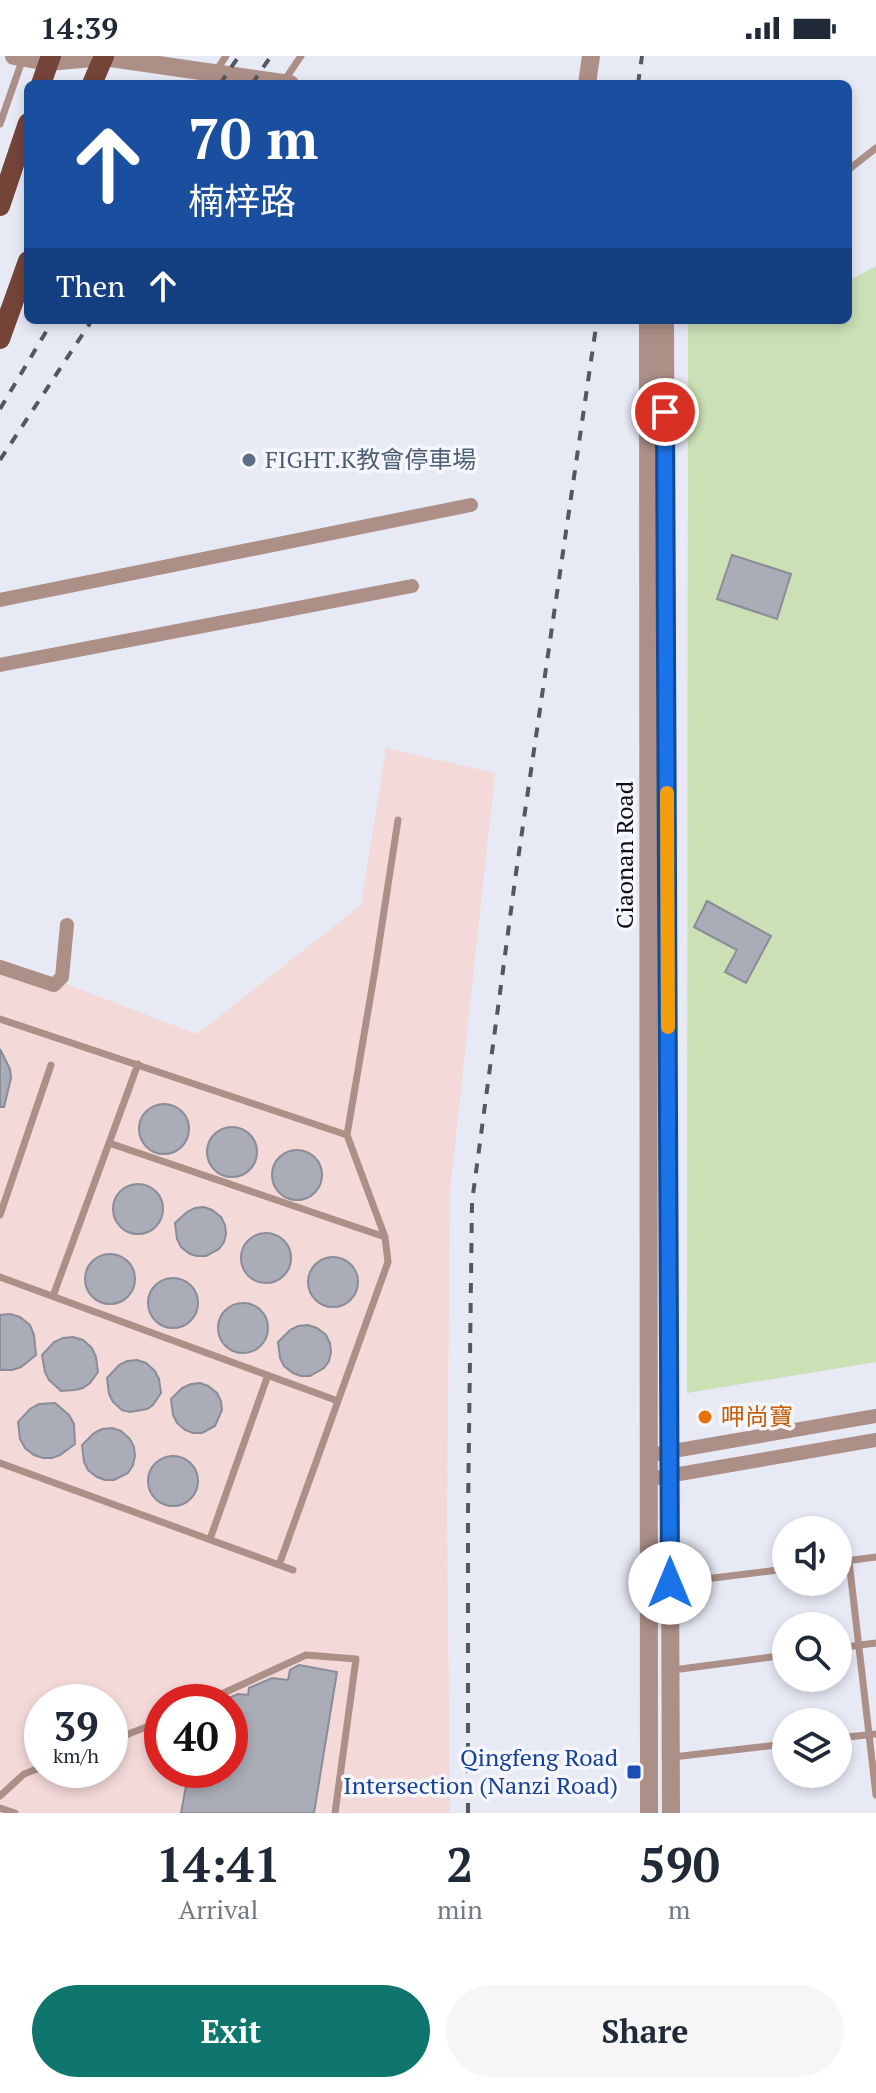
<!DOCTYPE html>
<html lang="en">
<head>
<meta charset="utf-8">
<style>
  body { margin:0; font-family:"PT Serif","Noto Sans TC",serif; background:#f6f6f7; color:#1f2937; height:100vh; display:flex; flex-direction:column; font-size:30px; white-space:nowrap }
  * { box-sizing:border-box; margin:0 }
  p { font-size:26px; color:#747a83 }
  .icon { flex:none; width:44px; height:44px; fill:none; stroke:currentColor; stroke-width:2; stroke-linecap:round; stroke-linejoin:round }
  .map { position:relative; height:1757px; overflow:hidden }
  .details { display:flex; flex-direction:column; background:#fff; flex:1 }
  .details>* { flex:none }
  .hud { position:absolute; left:24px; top:24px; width:828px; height:244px; border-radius:12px; box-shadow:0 4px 12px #0003; background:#1a4fa0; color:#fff; overflow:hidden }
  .tools { position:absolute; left:772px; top:1460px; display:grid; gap:16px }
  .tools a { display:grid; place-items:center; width:80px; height:80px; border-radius:50%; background:#fff; box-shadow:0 4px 12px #0003; font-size:40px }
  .speed { position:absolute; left:24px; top:1628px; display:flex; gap:16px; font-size:40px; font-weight:700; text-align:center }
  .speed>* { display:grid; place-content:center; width:104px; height:104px; border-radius:50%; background:#fff; box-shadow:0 4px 12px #0003; line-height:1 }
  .speed small { font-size:20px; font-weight:400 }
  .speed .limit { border:12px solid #d22; background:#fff; color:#111 }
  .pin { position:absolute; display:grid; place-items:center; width:68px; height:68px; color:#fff; margin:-34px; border:4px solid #fff; border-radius:50%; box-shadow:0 2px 8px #0007 }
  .me { position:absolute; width:88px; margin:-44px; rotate:0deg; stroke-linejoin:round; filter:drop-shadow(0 0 6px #0008) }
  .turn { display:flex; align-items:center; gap:28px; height:168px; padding:0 32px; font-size:36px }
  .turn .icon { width:104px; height:104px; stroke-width:2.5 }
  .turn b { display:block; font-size:56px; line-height:68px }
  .then { display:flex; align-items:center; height:76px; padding:0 32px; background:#0003; gap:16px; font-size:30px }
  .eta { display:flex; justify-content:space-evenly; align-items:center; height:136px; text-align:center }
  .eta b { font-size:48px; font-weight:600; line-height:56px }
  .cta { display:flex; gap:16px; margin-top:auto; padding:16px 32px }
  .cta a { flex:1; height:92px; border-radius:48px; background:#0f766e; color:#fff; font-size:32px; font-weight:600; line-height:92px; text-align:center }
  .cta a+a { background:#f6f6f7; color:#1f2937 }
  .status { display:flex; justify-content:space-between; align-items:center; height:56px; padding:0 40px; background:#fff; direction:ltr }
  .status svg { height:22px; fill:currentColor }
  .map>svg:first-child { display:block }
  .industrial { fill:#f4d9d9; fill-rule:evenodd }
  .green { fill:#cbe0b5 }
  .building { fill:#aaacb7; stroke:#8a8c97; stroke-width:2 }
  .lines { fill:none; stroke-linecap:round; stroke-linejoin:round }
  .service { stroke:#ac8f87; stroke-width:7 }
  .minor { stroke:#ac8f87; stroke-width:14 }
  .tertiary { stroke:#ac8f87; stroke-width:18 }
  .primary { stroke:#744438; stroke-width:20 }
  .rail { stroke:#56575e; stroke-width:4; stroke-dasharray:10 10; stroke-linecap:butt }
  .route-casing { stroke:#114b97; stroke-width:20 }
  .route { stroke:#1a73e8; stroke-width:14 }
  .slow { stroke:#f59e0b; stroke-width:14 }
  .service-dot { fill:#5c6f8a; stroke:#f6f7fe; stroke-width:3 }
  .food-dot { fill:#e8710a; stroke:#f6f7fe; stroke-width:3 }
  .transit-dot { fill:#1a4fb4; stroke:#f6f7fe; stroke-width:3 }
  .labels { text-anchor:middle; stroke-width:7; stroke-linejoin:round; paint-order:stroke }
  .service-label { font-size:24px; fill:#4e5e75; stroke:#f6f7fe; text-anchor:start }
  .street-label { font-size:24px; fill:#0f1014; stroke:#f6f7fe }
  .food-label { font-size:24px; fill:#c56008; stroke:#f6f7fe; text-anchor:start }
  .transit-label { font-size:24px; fill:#164399; stroke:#f6f7fe; text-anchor:end }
</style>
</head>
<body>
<div class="status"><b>14:39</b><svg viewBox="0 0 49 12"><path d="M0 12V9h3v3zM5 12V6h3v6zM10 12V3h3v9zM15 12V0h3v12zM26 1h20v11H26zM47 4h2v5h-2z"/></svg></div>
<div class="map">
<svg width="876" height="1757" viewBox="0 0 876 1757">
  <rect width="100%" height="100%" fill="#e7e9f5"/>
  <path class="industrial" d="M386 692 495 717 450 1136 447 1459 450 1757H0V903L197 978 361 849ZM42 1646H110V1714H42ZM162 1646H230V1714H162Z"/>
  <path class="green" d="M876 210V1306L687 1337 688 264H848V225Z"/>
  <path class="building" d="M732 499 791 518 777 563 717 543Z
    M707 845 771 880 746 927 725 916 737 894 694 871Z
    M0 993 10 1013 11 1022 4 1051H0Z
    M139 1073a25 25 0 1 1 50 0a25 25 0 1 1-50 0Z
    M207 1096a25 25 0 1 1 50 0a25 25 0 1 1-50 0Z
    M272 1119a25 25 0 1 1 50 0a25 25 0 1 1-50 0Z
    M113 1153a25 25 0 1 1 50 0a25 25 0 1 1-50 0Z
    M204 1151 212 1154 221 1161 225 1169 226 1178 224 1186 219 1193 206 1200H197L190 1198 181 1191 177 1183 175 1167 187 1156 195 1152Z
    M241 1202a25 25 0 1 1 50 0a25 25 0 1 1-50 0Z
    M85 1223a25 25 0 1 1 50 0a25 25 0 1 1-50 0Z
    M308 1226a25 25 0 1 1 50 0a25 25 0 1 1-50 0Z
    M148 1247a25 25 0 1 1 50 0a25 25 0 1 1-50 0Z
    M218 1272a25 25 0 1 1 50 0a25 25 0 1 1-50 0Z
    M10 1258 20 1261 30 1269 34 1279 36 1299 21 1311 12 1314H0V1259Z
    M308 1269 317 1272 326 1279 330 1287 331 1296 329 1305 324 1312 310 1320H301L293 1317 284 1310 280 1302 278 1286 290 1274 298 1270Z
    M73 1281 83 1284 92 1292 96 1301 98 1316 90 1327 83 1332 75 1334 61 1335 49 1324 45 1316 42 1299 54 1286 63 1282Z
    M137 1304 146 1307 155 1315 159 1323 161 1337 153 1349 147 1353 130 1356 122 1354 113 1346 109 1338 107 1322 119 1309 127 1305Z
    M200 1327 208 1330 217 1337 221 1345 222 1354 215 1370 202 1377H193L185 1374 177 1367 173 1359 171 1343 182 1332 191 1328Z
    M55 1347 69 1359 74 1368 75 1388 60 1399 52 1402H43L34 1399 25 1392 20 1383 18 1366 30 1353 39 1348Z
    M112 1372 121 1375 130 1383 134 1391 135 1400 133 1409 128 1417 114 1424H105L97 1421 88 1414 84 1406 82 1389 94 1377 102 1373Z
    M148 1425a25 25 0 1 1 50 0a25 25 0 1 1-50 0Z
    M299 1609 337 1616 314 1757H181L189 1714H230V1646H220L238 1638 248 1639 249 1632 272 1622 288 1624 290 1614Z"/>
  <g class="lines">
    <path class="service" d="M216 15 226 0
      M284 25 301 0
      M0 68 23 2
      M848 114 876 92
      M0 963 347 1079
      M109 1087 385 1181
      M0 1159 51 1009
      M0 1221 338 1345
      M53 1240 138 1008
      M0 1407 293 1514
      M210 1483 268 1319
      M849 1505 876 1739
      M838 1506 876 1501
      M279 1509 388 1206 385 1181 347 1079 375 914 398 764
      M673 1527 786 1513
      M838 1592 876 1587
      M673 1614 786 1599
      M204 1646 306 1599 356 1603 335 1757
      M838 1682 876 1678
      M110 1685 162 1665
      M673 1701 786 1688
      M0 1740 24 1718 42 1711
      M0 1752 15 1757"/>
    <path class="minor" d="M0 544 471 449
      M0 609 412 530
      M0 911 54 929 62 921 67 869
      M650 1399 876 1360
      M650 1423 876 1384"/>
    <path class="tertiary" d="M14 0 48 6 104 1 290 28
      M587 28 591 0
      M648 264 649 1757
      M665 264 671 1757"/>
    <path class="primary" d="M41 28 51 0
      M92 28 104 0
      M0 150 28 67
      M0 283 28 205"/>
    <path class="rail" d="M220 28 239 0
      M252 28 271 0
      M638 28 642 0
      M0 353 53 264
      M0 404 92 264
      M468 1757V1456L472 1146 516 817 597 264"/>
  </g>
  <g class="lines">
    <defs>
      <path id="route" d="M665 356 670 1527"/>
    </defs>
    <use href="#route" class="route-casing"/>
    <use href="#route" class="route"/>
    <path class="slow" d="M667 737 668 971"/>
  </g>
  <circle class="service-dot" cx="249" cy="404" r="8"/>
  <circle class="food-dot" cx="705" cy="1361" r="8"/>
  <rect class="transit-dot" x="626" y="1708" width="16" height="16" rx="4"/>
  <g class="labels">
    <g class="service-label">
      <text x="265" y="412">FIGHT.K教會停車場</text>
    </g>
    <g class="street-label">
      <text transform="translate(625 799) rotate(-90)" y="8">Ciaonan Road</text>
    </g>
    <g class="food-label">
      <text x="721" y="1369">呷尚寶</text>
    </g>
    <g class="transit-label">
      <text x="618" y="1710">Qingfeng Road<tspan x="618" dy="28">Intersection (Nanzi Road)</tspan></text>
    </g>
  </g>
</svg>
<div class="tools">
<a><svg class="icon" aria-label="sound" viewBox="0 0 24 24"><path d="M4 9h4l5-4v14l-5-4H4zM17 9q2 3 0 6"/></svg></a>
<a><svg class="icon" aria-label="search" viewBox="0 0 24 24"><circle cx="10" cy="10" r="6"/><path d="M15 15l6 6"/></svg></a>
<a><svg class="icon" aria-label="layers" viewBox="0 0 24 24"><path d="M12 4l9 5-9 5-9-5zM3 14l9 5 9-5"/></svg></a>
</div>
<div class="speed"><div>39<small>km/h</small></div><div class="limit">40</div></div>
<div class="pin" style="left:665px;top:356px;background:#d93025"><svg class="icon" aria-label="arrive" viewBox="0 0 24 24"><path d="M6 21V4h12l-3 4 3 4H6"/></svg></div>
<svg class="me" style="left:670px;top:1527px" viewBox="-20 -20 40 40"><circle r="19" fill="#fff"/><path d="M0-13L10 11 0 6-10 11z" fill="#1a73e8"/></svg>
<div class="hud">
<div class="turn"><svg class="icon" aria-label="ahead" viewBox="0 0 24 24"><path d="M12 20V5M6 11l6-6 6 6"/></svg><div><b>70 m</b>楠梓路</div></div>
<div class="then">Then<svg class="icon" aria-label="ahead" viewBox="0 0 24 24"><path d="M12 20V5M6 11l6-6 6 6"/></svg></div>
</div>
</div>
<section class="details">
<div class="eta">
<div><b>14:41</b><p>Arrival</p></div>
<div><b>2</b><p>min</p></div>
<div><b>590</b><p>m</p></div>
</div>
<div class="cta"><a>Exit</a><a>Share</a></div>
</section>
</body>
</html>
